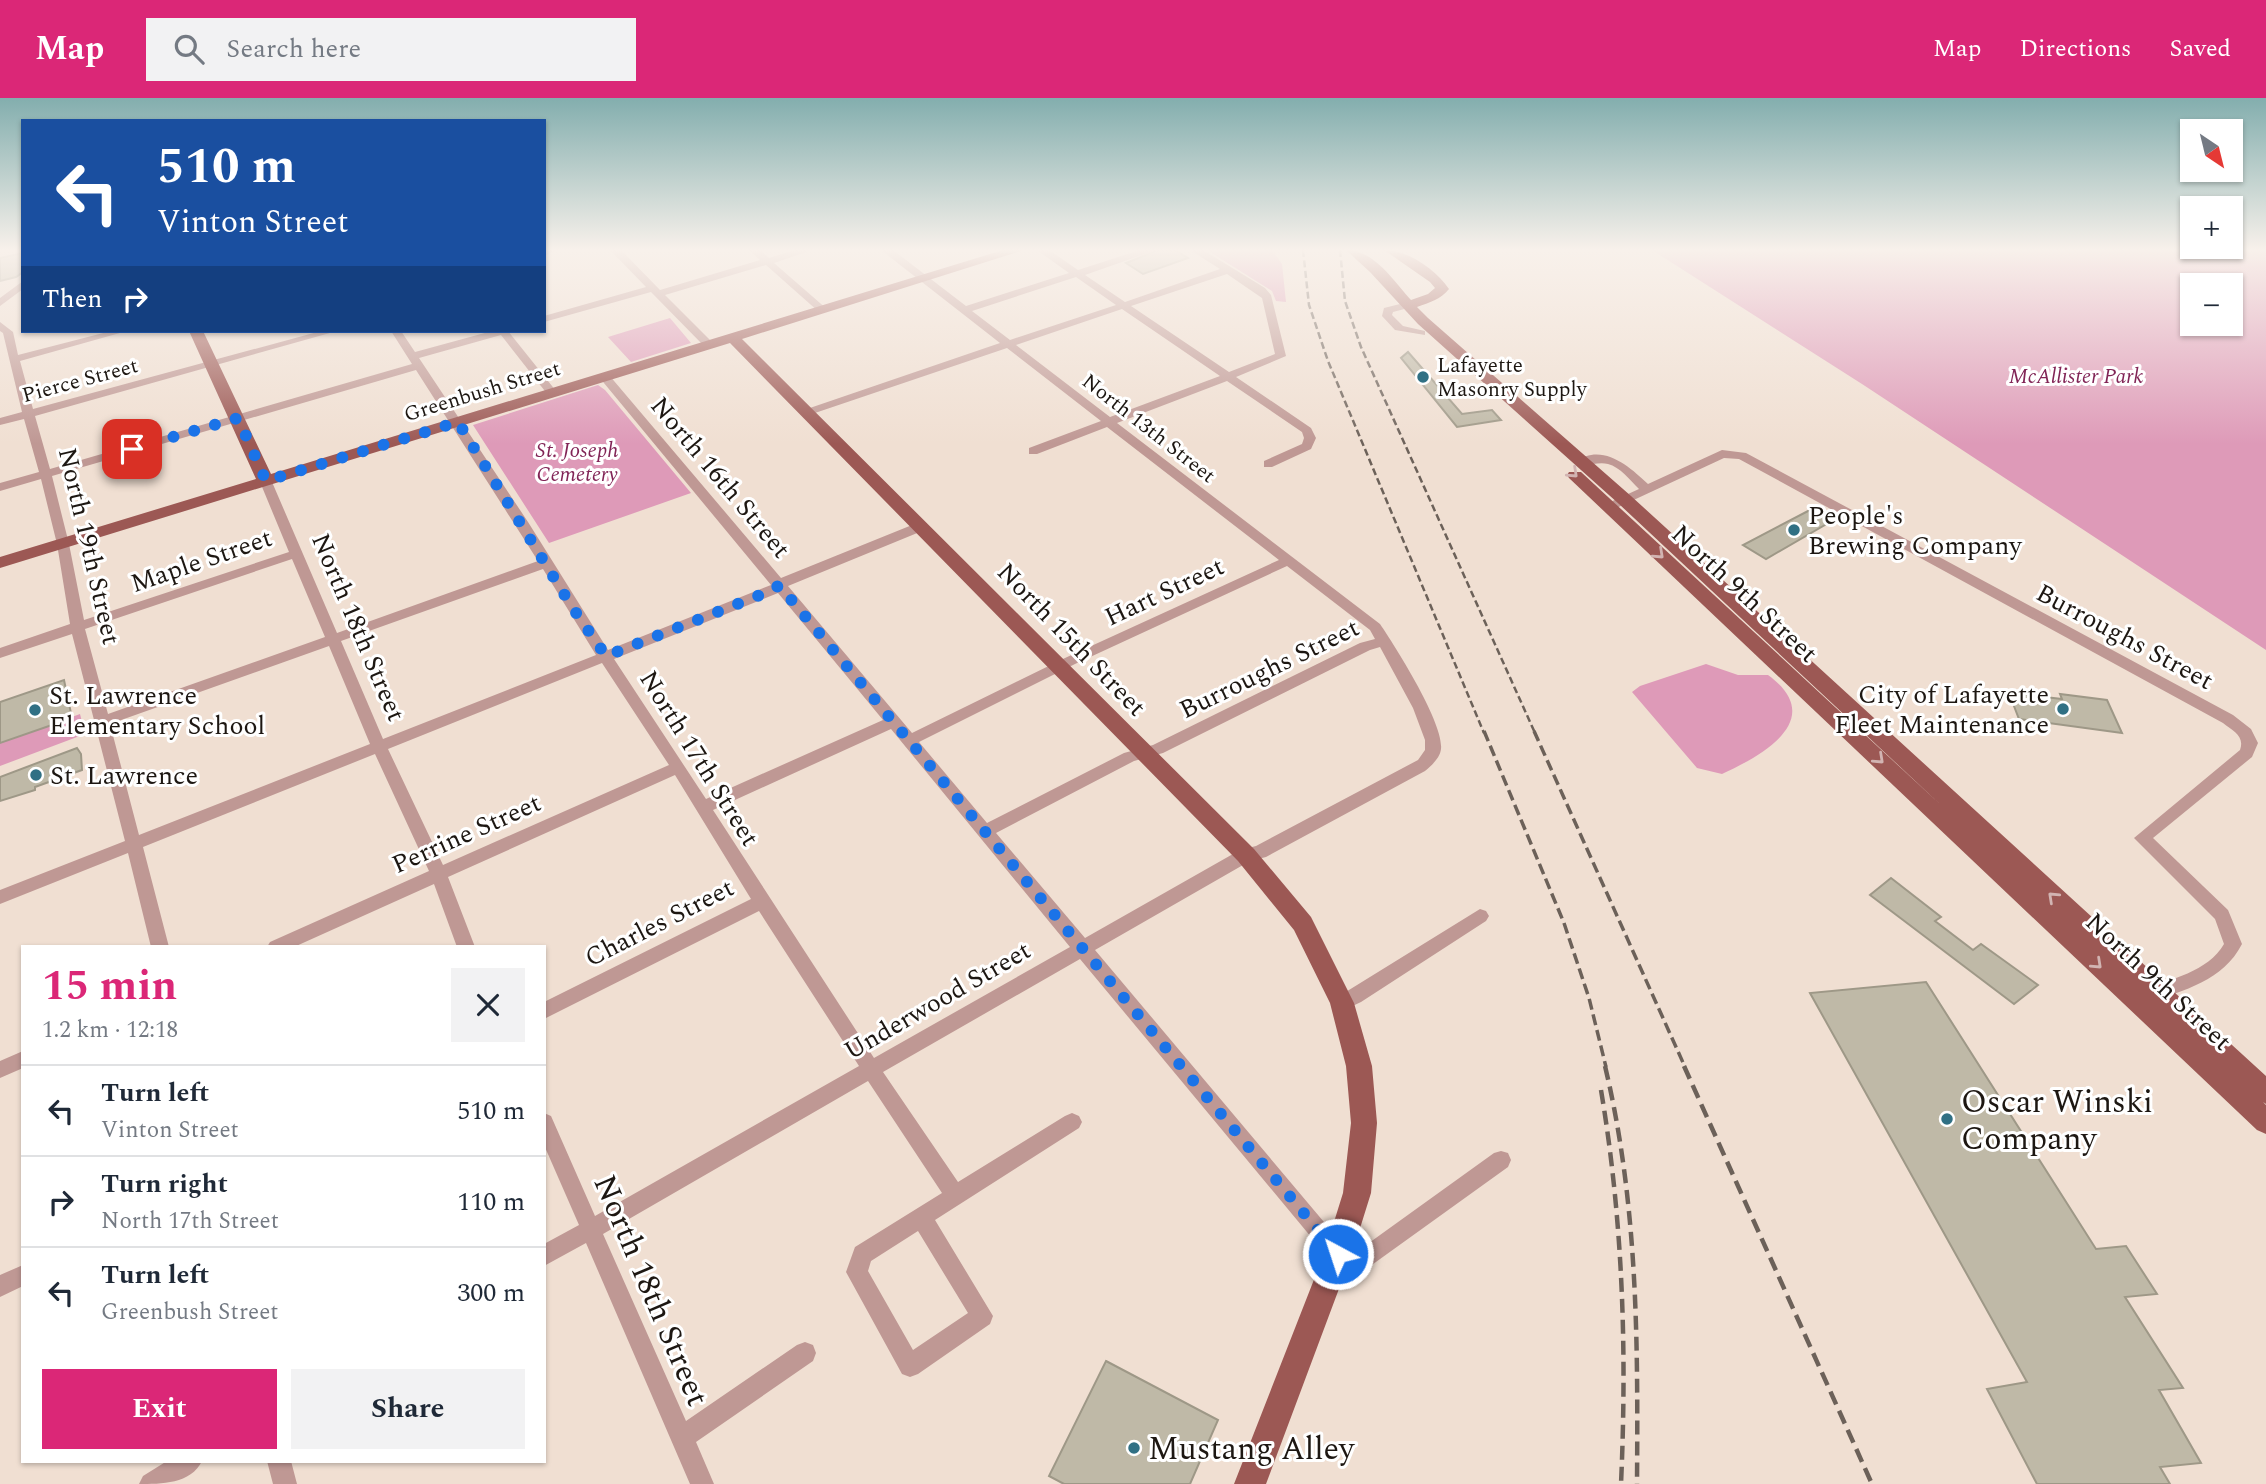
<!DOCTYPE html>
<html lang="en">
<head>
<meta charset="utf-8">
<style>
  body { margin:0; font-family:Spectral,serif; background:#f2f2f3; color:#1f2937; height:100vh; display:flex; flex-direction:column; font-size:26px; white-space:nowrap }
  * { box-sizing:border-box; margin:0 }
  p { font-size:23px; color:#747a83 }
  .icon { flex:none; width:38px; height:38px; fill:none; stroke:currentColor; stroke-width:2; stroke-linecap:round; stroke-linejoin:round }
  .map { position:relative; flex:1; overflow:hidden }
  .side { position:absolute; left:21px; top:847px; width:525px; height:518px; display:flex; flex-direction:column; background:#fff; border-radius:0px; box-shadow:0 2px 5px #0004 }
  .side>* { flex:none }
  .banner { position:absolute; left:21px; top:21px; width:525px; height:214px; border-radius:0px; box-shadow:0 2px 5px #0004; background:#1a4fa0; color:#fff; overflow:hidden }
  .needle { width:46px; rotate:145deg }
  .fabs { position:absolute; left:2180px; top:21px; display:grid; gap:14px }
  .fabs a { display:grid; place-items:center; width:63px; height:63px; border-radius:0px; background:#fff; box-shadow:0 2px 5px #0004; font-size:35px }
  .pin { position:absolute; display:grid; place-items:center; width:60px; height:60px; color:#fff; margin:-30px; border-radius:14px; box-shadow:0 4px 10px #0006 }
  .me { position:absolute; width:77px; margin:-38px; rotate:320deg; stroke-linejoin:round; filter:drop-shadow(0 0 5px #0008) }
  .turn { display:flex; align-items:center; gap:24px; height:147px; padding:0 21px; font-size:32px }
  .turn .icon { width:91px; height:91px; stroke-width:2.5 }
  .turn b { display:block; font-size:49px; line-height:60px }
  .then { display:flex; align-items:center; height:66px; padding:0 21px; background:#0003; gap:14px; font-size:26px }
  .round { display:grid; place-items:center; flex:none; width:74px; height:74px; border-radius:0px; background:#f2f2f3 }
  .head { display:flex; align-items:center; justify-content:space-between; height:119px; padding:0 21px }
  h1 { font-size:42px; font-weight:700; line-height:52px; color:#db2777 }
  .action { display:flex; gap:14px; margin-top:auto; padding:14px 21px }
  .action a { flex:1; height:80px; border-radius:0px; background:#db2777; color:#fff; font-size:28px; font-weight:700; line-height:80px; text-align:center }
  .action a+a { background:#f2f2f3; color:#1f2937 }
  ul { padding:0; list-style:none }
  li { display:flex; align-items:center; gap:21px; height:91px; padding:0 21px; border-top:2px solid #e0e1e3 }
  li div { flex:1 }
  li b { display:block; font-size:26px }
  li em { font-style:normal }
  header { display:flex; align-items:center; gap:42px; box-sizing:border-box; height:98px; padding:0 35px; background:#db2777; color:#fff }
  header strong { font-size:33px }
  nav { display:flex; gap:38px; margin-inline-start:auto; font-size:24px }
  .search { width:490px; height:63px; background:#f2f2f3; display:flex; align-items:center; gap:18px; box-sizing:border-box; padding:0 24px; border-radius:0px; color:#747a83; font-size:26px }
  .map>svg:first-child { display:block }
  .green { fill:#de9ab8; fill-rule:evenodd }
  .building { fill:#bfb9a7; stroke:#9e9887; stroke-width:2 }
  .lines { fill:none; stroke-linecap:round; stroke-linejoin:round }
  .minor { fill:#bf9894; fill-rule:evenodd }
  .major { fill:#9c5854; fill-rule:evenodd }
  .rail-far2 { stroke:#6c6159; stroke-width:2.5; stroke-dasharray:7 3.5; stroke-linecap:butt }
  .rail-far1 { stroke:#6c6159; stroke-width:3.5; stroke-dasharray:11 5; stroke-linecap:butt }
  .rail { stroke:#6c6159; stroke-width:4.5; stroke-dasharray:14 7; stroke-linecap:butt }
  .oneway { stroke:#d2b4b2 }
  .route { stroke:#1a73e8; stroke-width:12; stroke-dasharray:0 21.6 }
  .poi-dot { fill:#307084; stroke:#fff; stroke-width:2.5 }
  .labels { text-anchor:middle; stroke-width:6; stroke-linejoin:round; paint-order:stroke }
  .far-poi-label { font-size:21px; fill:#1d1712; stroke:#fff; text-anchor:start }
  .far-park-label { font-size:21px; font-style:italic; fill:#812456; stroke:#fff }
  .far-street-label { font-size:21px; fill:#1d1712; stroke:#fff }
  .street-label { font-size:26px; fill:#1d1712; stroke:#fff }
  .poi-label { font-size:26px; fill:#1d1712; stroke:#fff; text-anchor:start }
  .near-poi-label { font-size:32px; fill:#1d1712; stroke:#fff; text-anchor:start }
  .near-street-label { font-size:32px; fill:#1d1712; stroke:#fff }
</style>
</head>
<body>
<header>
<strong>Map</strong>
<div class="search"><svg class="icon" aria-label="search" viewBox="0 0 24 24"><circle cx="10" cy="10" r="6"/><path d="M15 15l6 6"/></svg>Search here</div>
<nav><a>Map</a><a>Directions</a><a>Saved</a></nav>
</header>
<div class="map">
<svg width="2266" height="1386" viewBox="0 0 2266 1386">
  <rect width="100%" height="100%" fill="#f0dfd2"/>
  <path class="green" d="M1207 152H1272L1282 166 1286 204 1276 203 1272 193Z
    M1652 152H2266V552L1862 286ZM2193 187H2231V226H2193Z
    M670 220 691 245 631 264 608 239Z
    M598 287 605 292 691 395 549 445 473 327Z
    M1706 566 1738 577H1768C1828 621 1763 657 1722 676L1697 670 1632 594 1640 588Z
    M80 616 85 636 0 668V645Z"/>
  <path class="building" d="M1158 152H1175L1188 160 1143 176 1126 165Z
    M23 155V174L16 179 0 183V160Z
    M1408 254 1462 316 1492 312 1501 322 1457 329 1401 260Z
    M1810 412 1830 424 1766 461 1743 447Z
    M64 582 72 620 0 645V604Z
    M2009 595 2062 601 2060 596 2107 602 2122 635 2019 621Z
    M77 650 81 656 82 672 35 689V692L0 703V679Z
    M1891 780 1941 819 1935 823 1973 852 1981 846 2038 887 2014 906 1870 797Z
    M1926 884 2096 1151 2126 1148 2157 1196 2125 1199 2183 1290 2159 1292 2201 1365 2160 1369 2170 1386H2037L1987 1291 2027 1284 1810 895Z
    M1106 1263 1218 1322 1190 1386H1064L1049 1378Z"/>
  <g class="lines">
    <path class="minor" d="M544 152H558L544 158Z
      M610 152H621L660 192 760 162 749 152H760L769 160 795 152H812L774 165 828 212 819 214 766 167 665 197 713 245V249H705L651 194 544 224V218L646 189Z
      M881 152H893L966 208 1069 175 1037 152H1049L1078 172 1140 152H1156L1085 177 1125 204 1220 171 1190 152H1203L1265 190 1271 197 1286 258 1236 279 1311 330 1316 340 1311 351 1272 369H1264V363L1302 346 1304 340 1302 334 1227 283 1117 325 1380 526C1395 548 1444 625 1441 651 1440 660 1432 667 1425 673L1266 759 1250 763 1095 852 1345 1149 1355 1155 1494 1055 1501 1053 1508 1055 1511 1062 1508 1069 1362 1174 1355 1177 1331 1163 1080 861 883 974 958 1084 1065 1018 1072 1015 1079 1018 1082 1024 1079 1030 935 1122 993 1218 990 1226 918 1276 910 1279 902 1276 846 1174 855 1149 942 1095 868 983 603 1136 686 1323 797 1247 805 1244 813 1247 816 1255 813 1263 696 1344 714 1386H690L586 1145 544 1168V1146L579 1127 544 1047V1015L551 1018 595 1118 859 968 759 813 544 921V904L751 801 675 677 448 779 475 849H457L434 786 294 849H267L270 844 429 773 375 656 143 749 169 849H151L128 755 0 806V792L125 743 72 536 0 560V550L70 526 57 446 41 381 0 393V385L39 374 24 321 0 327V320L22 314 3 235 0 233V224L13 234 18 257 111 233H127L20 263 33 311 321 233H337L35 318 50 371 412 266 391 233H401L415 254 492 233H508L556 293V297H548L501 237 419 260 528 424 608 552 771 487 599 279 609 277 781 480 917 425H927V431L788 488 912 635 1065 560 1279 462 1107 329 1037 356H1029V350L1101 323 1007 250 812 316H804V312L1000 245ZM1227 176 1262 200 1275 256 1229 274 1131 208ZM1076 179 1116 207 1010 242 972 213ZM1122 211 1220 278 1110 319 1016 247ZM416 272 538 463 337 535 272 384 266 380 260 384 289 454 84 522 69 446 52 378ZM292 461 325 539 108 616 85 531ZM1287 468 1370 532 1375 541 1360 545 1153 647 1124 655 987 725 919 644 1075 566ZM543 471 596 557 383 641 341 543ZM778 495 883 622 706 701 614 561ZM329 548 370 646 139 737 110 626ZM1380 549 1413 610 1425 642V652L1418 662 1256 748 1240 752 1085 840 996 735 1134 663 1163 655 1370 552ZM602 565 669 667 443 767 388 651ZM891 631 1070 849 874 960 713 712ZM918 1133 968 1215 913 1252 868 1173 871 1163Z
      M23 183V191L0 208V200Z
      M1408 204 1412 205V209L1393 214 1392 217 1403 228 1425 233V237L1395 232 1382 218 1384 210Z
      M1722 352 1746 355 2233 617 2251 631 2258 645 2252 659 2153 740 2228 812 2242 846C2223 883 2184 892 2148 905L2142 902 2139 897 2142 892C2170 881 2208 874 2224 846L2215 821 2134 740 2240 652C2245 638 2233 633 2223 625L1739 361 1724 360 1610 413 1606 412V406L1639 391C1630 382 1620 369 1608 366 1596 363 1584 371 1575 364 1602 344 1629 368 1648 386Z
      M1480 811 1486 813 1489 818 1486 823 1361 904 1342 913 1336 910 1333 905 1336 900Z
      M23 953V970L0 980V963Z
      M23 1167V1188L0 1199V1177Z
      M167 1363H202C191 1386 161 1386 139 1386L143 1378Z
      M267 1363H291L297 1386H273Z"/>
    <path class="major" d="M1003 152H1024L742 241 1254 751 1311 819 1354 905 1372 968 1377 1025 1371 1095 1352 1156 1266 1386H1234L1324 1156 1343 1095 1351 1025 1346 968 1330 905 1294 832 1238 763 730 245 0 470V459L256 381 189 233H203L271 376Z
      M1346 152C1374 152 1393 182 1411 202L1428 196 1435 190 1430 184 1384 152C1408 152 1435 171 1449 191 1440 202 1430 204 1417 209L1428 220 1631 398 2266 978V1006L2263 1004 2266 1007V1036L2257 1032 1569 380 1567 377 1569 374H1581L1942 708 1619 406 1418 226 1370 174Z"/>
    <path class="rail-far2" d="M1303 152 1309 207 1328 263 1484 635
      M1340 152 1345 203 1361 249 1535 635"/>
    <path class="rail-far1" d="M1484 633 1564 825 1589 900 1606 969
      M1534 633 1685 969"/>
    <path class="rail" d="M1605 968C1638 1106 1638 1244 1637 1386
      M1684 968 1872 1386
      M1601 992C1623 1123 1627 1253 1621 1386"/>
  </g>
  <defs><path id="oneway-chevron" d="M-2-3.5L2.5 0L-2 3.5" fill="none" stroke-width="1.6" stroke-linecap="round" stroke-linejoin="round" transform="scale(1.75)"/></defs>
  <g class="oneway">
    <use href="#oneway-chevron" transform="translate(1573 375) rotate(43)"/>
    <use href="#oneway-chevron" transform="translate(1659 456) rotate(43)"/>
    <use href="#oneway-chevron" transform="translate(1879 661) rotate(43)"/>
    <use href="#oneway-chevron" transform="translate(2053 799) rotate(-137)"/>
    <use href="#oneway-chevron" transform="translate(2097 866) rotate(43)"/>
  </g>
  <linearGradient id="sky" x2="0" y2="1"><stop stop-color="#83aeae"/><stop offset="0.44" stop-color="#f8f1eb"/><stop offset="1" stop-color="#f8f1eb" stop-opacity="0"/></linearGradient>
  <rect width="2266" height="346" fill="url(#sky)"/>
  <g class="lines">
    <path class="route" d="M132 351 238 320 266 383 458 324 572 509 606 558 773 492 779 487 1338 1156"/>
  </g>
  <g class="poi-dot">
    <circle cx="1423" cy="279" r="7"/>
    <circle cx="1794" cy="432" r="7"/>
    <circle cx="2063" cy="611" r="7"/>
    <circle cx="35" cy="612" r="7"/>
    <circle cx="36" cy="677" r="7"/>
    <circle cx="1947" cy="1021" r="7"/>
    <circle cx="1134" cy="1350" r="7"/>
  </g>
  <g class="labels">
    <g class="far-poi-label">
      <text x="1437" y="274">Lafayette<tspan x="1437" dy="24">Masonry Supply</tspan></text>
    </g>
    <g class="far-park-label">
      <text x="2076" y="285">McAllister Park</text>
      <text x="577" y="359">St. Joseph<tspan x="577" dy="24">Cemetery</tspan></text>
    </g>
    <g class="far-street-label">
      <text transform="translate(80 282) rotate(-15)" y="7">Pierce Street</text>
      <text transform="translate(482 293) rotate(-17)" y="7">Greenbush Street</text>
      <text transform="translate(1149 330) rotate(38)" y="7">North 13th Street</text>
    </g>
    <g class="street-label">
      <text transform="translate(721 379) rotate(50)" y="9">North 16th Street</text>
      <text transform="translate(90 448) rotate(77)" y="9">North 19th Street</text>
      <text transform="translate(201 462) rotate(-19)" y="9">Maple Street</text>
      <text transform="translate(1164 493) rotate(-25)" y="9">Hart Street</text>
      <text transform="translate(1745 495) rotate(43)" y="9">North 9th Street</text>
      <text transform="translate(359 529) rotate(67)" y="9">North 18th Street</text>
      <text transform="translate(2125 538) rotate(28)" y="9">Burroughs Street</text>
      <text transform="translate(1072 541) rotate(46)" y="9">North 15th Street</text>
      <text transform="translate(1269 570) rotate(-26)" y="9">Burroughs Street</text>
      <text transform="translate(700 660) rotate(58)" y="9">North 17th Street</text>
      <text transform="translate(466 735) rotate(-24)" y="9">Perrine Street</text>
      <text transform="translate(659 824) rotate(-27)" y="9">Charles Street</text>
      <text transform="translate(2159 883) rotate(43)" y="9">North 9th Street</text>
      <text transform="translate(937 902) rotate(-30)" y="9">Underwood Street</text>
    </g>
    <g class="poi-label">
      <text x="1808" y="426">People's<tspan x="1808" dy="30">Brewing Company</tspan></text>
      <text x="2049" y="605" text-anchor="end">City of Lafayette<tspan x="2049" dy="30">Fleet Maintenance</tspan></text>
      <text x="49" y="606">St. Lawrence<tspan x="49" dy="30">Elementary School</tspan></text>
      <text x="50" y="686">St. Lawrence</text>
    </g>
    <g class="near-poi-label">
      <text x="1961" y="1014">Oscar Winski<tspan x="1961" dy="37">Company</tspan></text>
      <text x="1148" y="1361">Mustang Alley</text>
    </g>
    <g class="near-street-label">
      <text transform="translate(652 1192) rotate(67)" y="11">North 18th Street</text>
    </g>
  </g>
</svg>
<div class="fabs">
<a><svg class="needle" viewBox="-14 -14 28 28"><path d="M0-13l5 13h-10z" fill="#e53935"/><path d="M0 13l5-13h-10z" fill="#747a83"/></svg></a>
<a>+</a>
<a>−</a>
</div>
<div class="pin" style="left:132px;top:351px;background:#d93025"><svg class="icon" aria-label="arrive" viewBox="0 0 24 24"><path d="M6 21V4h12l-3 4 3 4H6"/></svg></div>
<svg class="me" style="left:1338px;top:1156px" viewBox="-20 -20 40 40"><circle r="17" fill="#1a73e8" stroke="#fff" stroke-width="3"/><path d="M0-11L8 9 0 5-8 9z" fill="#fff"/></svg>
<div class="banner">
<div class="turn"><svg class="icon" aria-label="left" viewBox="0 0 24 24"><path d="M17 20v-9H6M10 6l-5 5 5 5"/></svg><div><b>510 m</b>Vinton Street</div></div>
<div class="then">Then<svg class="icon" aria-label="right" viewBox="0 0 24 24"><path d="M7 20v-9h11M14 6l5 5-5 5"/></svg></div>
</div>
<section class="side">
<div class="head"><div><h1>15 min</h1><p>1.2 km · 12:18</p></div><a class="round"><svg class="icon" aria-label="close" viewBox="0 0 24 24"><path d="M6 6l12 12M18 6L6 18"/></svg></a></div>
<ul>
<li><svg class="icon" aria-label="left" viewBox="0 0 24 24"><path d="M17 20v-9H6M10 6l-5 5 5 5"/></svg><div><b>Turn left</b><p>Vinton Street</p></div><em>510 m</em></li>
<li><svg class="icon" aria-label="right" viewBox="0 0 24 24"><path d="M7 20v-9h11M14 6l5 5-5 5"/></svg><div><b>Turn right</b><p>North 17th Street</p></div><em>110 m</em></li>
<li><svg class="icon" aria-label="left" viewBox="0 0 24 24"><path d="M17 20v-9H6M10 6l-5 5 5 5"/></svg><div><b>Turn left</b><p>Greenbush Street</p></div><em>300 m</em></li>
</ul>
<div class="action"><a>Exit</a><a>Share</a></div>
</section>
</div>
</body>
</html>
